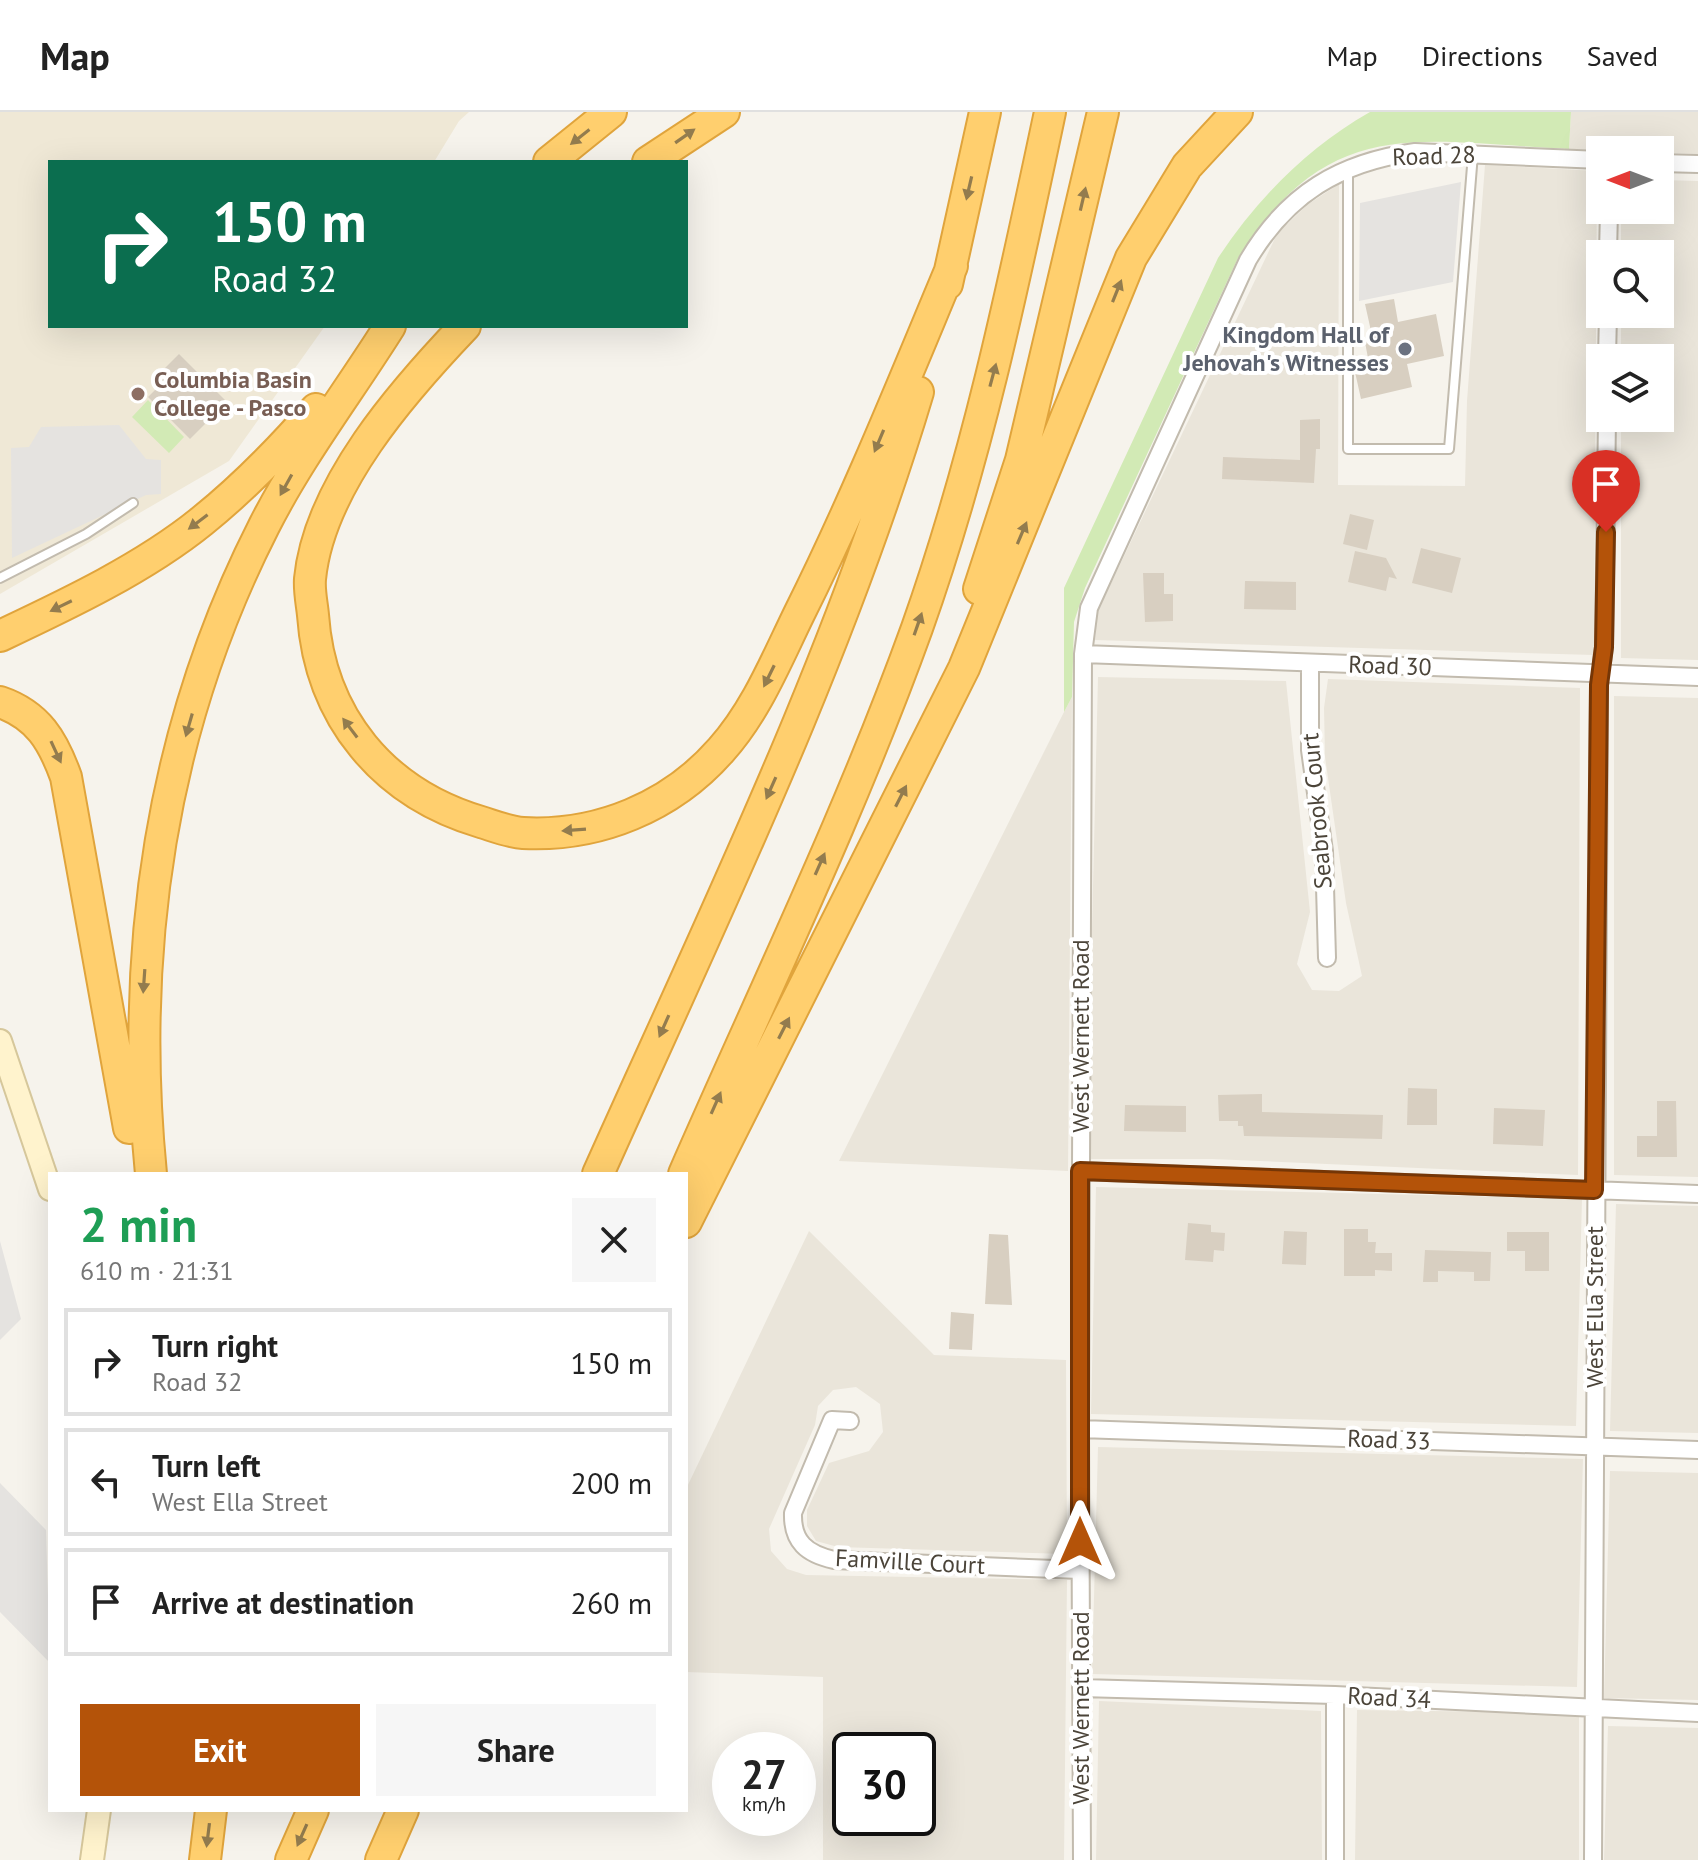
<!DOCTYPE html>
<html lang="en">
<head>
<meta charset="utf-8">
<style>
  body { margin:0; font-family:"PT Sans",sans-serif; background:#f6f6f6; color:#222; height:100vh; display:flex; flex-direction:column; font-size:30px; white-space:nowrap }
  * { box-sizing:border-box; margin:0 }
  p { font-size:26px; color:#767676 }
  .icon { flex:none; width:44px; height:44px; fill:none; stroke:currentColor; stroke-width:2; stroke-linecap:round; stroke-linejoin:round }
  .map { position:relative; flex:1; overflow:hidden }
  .sheet { position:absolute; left:48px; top:1060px; width:640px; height:640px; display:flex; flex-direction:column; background:#fff; border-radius:0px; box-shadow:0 8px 32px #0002 }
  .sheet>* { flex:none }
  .hud { position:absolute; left:48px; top:48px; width:640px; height:168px; border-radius:0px; box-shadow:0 8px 32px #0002; background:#0b6e4f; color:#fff; overflow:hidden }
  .needle { width:52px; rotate:270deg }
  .buttons { position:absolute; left:1586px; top:24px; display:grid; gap:16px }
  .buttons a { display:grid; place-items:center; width:88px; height:88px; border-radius:0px; background:#fff; box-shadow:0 8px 32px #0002; font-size:40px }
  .speed { position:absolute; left:712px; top:1620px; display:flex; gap:16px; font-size:40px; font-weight:700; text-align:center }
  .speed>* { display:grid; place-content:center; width:104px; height:104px; border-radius:50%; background:#fff; box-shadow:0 8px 32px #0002; line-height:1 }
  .speed small { font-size:20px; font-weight:400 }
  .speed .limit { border:4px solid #111; border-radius:12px; background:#fff; color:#111 }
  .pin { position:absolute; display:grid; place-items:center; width:68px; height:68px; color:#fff; margin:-82px -34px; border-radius:50% 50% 50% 0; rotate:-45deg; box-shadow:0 0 8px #0007 }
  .pin .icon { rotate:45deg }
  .me { position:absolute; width:88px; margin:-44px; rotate:0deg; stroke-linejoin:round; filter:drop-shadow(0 0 6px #0008) }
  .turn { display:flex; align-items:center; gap:28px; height:168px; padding:0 32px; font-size:36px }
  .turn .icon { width:104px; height:104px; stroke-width:2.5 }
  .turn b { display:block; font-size:56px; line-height:68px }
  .round { display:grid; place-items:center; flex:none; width:84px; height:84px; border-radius:0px; background:#f6f6f6 }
  .headline { display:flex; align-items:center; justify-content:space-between; height:136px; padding:0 32px }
  h1 { font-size:48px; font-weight:700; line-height:60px; color:#1e9e55 }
  .cta { display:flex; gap:16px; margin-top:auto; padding:16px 32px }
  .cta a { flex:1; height:92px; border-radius:0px; background:#b45309; color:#fff; font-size:32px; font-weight:700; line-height:92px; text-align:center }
  .cta a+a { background:#f6f6f6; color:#222 }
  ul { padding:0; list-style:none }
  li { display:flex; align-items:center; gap:24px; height:108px; margin:0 16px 12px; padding:0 16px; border:4px solid #e0e0e0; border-radius:0px }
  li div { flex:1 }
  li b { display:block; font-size:30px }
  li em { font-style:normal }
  header { display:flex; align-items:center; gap:48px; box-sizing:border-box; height:112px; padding:0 40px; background:#fff; border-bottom:2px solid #e0e0e0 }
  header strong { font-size:38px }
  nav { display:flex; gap:44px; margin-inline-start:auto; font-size:28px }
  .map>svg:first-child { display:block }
  .residential { fill:#eae5da; fill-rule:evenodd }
  .education { fill:#efe8d6 }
  .green { fill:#d2eab5 }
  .parking { fill:#e5e3e0 }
  .building { fill:#d8cfc1 }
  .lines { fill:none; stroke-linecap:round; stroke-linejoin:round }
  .lane-casing { stroke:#c2bbae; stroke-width:12 }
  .street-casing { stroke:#c2bbae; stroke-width:20 }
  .secondary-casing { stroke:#d6c79b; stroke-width:26 }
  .highway-casing { stroke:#e0a43c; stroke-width:34 }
  .lane { stroke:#fff; stroke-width:8 }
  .street { stroke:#fff; stroke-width:16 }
  .secondary { stroke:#fff3cd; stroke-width:22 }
  .highway { stroke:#ffcf6e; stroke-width:30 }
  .oneway { fill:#937c4e }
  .route-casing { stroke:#753606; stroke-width:20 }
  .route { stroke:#b45309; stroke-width:14 }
  .worship-dot { fill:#6b7280; stroke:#fff; stroke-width:3 }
  .education-dot { fill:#8d6e63; stroke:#fff; stroke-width:3 }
  .labels { text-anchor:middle; stroke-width:8; stroke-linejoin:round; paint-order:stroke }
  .street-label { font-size:24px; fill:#4b4439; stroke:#fff }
  .worship-label { font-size:24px; font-weight:bold; fill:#5b616d; stroke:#fff; text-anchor:end }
  .education-label { font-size:24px; font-weight:bold; fill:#785e54; stroke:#fff; text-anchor:start }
</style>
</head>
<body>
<header>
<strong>Map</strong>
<nav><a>Map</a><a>Directions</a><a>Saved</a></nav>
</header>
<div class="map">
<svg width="1698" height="1748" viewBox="0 0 1698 1748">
  <rect width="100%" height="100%" fill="#f6f3ec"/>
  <path class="residential" d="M1571 0H1698V42L1569 37Z
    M1485 53 1597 59 1594 543 1095 528 1097 501 1277 122 1307 93 1339 72 1338 373 1465 374 1467 289Z
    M1660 68 1698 69V548L1621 546V306H1660V246H1621V202H1660V142H1621V98H1660Z
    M1098 565 1286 569 1310 800 1297 852 1312 878 1339 879 1362 864 1346 791 1325 645 1324 596 1328 567 1580 576 1578 1063 1212 1047H1091V858Z
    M1614 584 1698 586V1065L1614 1063Z
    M1072 585 1068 1059 839 1049 1064 600Z
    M1096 1075 1582 1087 1576 1314 1091 1302Z
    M1616 1092 1698 1094V1321L1610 1319Z
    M809 1119 934 1243 1066 1248 1067 1442 838 1435 816 1429 807 1414V1398L829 1351 869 1339 883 1320 880 1292 856 1275 833 1278 818 1294 815 1313 769 1417 771 1439 787 1457 806 1463 1067 1468 1064 1748H823V1565L686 1560V1377ZM850 1638H918V1706H850Z
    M1098 1335 1583 1347 1577 1575 1092 1562Z
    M1610 1359 1698 1361V1588L1604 1586Z
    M1099 1589 1321 1599 1322 1748H1096Z
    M1357 1598 1579 1601V1748H1355Z
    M1608 1614 1698 1616V1748H1604Z"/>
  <path class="education" d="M0 0H469L459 9 434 50H50V214H325L229 349 0 482Z"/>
  <path class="green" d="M1370 0H1571L1569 37C1419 30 1330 0 1238 146L1085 476 1074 510 1072 585 1064 600V476L1218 146C1257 87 1307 36 1370 0Z
    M148 288 184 325 169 341 132 305Z"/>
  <path class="parking" d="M1461 70 1453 170 1359 189 1360 91Z
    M119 313 146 347 161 348V382L146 383 12 446 11 336 29 335 41 315Z
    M0 1129 21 1207 0 1228Z
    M0 1371 46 1418 50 1551 0 1500Z"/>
  <path class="building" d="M1394 187 1398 210 1436 202 1444 244 1407 252 1412 275 1361 287 1355 260 1370 257 1365 230 1373 228 1365 192Z
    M179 242 227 290 190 327 148 285 158 275 152 269Z
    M1320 307V337H1316L1314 371 1222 367 1223 345 1300 348V308Z
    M1350 402 1374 408 1367 438 1343 432Z
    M1421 436 1461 446 1452 481 1412 471Z
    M1355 439 1386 446 1397 467 1389 465 1386 479 1348 470Z
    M1143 461H1164V482H1173V509L1145 510Z
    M1245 469 1296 470V498L1244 497Z
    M1408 976 1437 977V1013H1407Z
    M1262 982V1000L1383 1003 1382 1027 1244 1024 1243 1014H1238V1009H1219L1218 983Z
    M1657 989H1676L1677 1045H1637V1024H1657Z
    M1125 993 1186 994V1020L1124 1019Z
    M1494 996 1545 998 1543 1034 1493 1032Z
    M1188 1111 1211 1113V1120L1225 1121 1224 1139 1214 1138 1213 1150 1185 1148Z
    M1344 1117H1368V1130H1376L1375 1141H1392V1159L1375 1158V1164H1344Z
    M1284 1119 1307 1120 1306 1153 1282 1152Z
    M1507 1120H1549V1159H1525V1139H1507Z
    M989 1122 1008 1123 1012 1193 985 1192Z
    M1425 1138 1491 1140 1490 1169H1474V1160L1438 1159V1170H1423Z
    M951 1200 974 1202 972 1238 949 1237Z"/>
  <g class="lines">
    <defs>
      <path id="lane" d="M1348 56V337H1449L1473 42
        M0 466 86 422 133 391"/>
      <path id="street" d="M1660 51 1698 52
        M1608 142 1609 98
        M1607 246 1608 202
        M1083 542 1698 565
        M1310 551V638L1324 739 1327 846
        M1080 1059 1698 1082
        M850 1309 832 1308 793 1401C792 1430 807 1442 834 1448L1080 1458
        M1080 1317 1698 1338
        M1081 1576 1335 1583 1698 1601
        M1335 1583V1748
        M1082 1748 1080 1317 1083 542 1089 496 1248 148C1287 82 1340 50 1415 40L1600 48
        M1593 1748 1599 573 1604 535 1607 306"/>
      <path id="secondary" d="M0 929 50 1077
        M92 1748 99 1698"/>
      <path id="highway" d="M549 50 611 0
        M648 50 724 0
        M947 172 985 0
        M465 214C403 279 319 374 310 467 309 479 312 492 313 503 320 605 383 681 481 710 494 714 509 720 523 721 598 725 671 695 721 638 756 599 776 549 799 502 856 388 903 271 952 154
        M979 477 1021 348 1103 0
        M0 524C68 492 144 456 202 409 243 376 282 336 316 297
        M0 590C38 603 53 629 66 665L129 1016
        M151 1062C129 838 161 616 264 414 300 343 348 281 390 214
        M598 1062C713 805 837 551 918 280
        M684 1062C763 881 850 702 917 516 977 347 1013 175 1050 0
        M686 1110 964 556 1131 146 1187 54 1237 0
        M205 1748 211 1698
        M291 1748 313 1698
        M381 1748 403 1698"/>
    </defs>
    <use href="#lane" class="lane-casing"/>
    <use href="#street" class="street-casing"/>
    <use href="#secondary" class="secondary-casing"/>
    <use href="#highway" class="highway-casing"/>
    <use href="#lane" class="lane"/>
    <use href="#street" class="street"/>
    <use href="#secondary" class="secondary"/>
    <use href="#highway" class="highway"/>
  </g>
  <defs><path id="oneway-solid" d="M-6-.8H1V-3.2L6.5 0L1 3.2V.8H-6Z" transform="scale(2)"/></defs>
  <g class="oneway">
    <use href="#oneway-solid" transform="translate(685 24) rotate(-35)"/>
    <use href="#oneway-solid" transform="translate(580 25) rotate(142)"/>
    <use href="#oneway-solid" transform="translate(969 76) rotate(103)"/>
    <use href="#oneway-solid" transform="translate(1083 87) rotate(-77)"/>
    <use href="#oneway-solid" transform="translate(1117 179) rotate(-68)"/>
    <use href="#oneway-solid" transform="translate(993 263) rotate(-75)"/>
    <use href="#oneway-solid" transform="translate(879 329) rotate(113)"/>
    <use href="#oneway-solid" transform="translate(286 373) rotate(119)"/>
    <use href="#oneway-solid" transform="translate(198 410) rotate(143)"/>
    <use href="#oneway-solid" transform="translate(1022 421) rotate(-67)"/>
    <use href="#oneway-solid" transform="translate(61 494) rotate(154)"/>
    <use href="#oneway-solid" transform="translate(918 512) rotate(-71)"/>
    <use href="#oneway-solid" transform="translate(769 564) rotate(116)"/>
    <use href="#oneway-solid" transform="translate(189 613) rotate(106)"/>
    <use href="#oneway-solid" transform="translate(350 616) rotate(-127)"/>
    <use href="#oneway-solid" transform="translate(56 640) rotate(65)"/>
    <use href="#oneway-solid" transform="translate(771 676) rotate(114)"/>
    <use href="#oneway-solid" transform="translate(901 684) rotate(-63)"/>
    <use href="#oneway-solid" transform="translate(574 718) rotate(176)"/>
    <use href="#oneway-solid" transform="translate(820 752) rotate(-66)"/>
    <use href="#oneway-solid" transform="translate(144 869) rotate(94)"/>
    <use href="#oneway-solid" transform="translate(664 914) rotate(114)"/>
    <use href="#oneway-solid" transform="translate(784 916) rotate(-63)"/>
    <use href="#oneway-solid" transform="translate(716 991) rotate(-66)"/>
    <use href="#oneway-solid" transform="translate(208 1723) rotate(97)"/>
    <use href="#oneway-solid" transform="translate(302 1723) rotate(114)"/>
  </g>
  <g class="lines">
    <defs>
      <path id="route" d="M1080 1430V1059L1594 1078 1599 573 1604 535 1606 420"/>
    </defs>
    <use href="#route" class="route-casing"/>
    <use href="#route" class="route"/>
  </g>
  <circle class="worship-dot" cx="1405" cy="237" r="8"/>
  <circle class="education-dot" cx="138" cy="282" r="8"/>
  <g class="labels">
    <g class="street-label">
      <text transform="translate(1434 44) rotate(-2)" y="8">Road 28</text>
      <text transform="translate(1390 554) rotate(2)" y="8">Road 30</text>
      <text transform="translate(1317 699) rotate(-95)" y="8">Seabrook Court</text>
      <text transform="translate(1081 924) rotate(-90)" y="8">West Wernett Road</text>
      <text transform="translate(1595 1195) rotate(-90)" y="8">West Ella Street</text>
      <text transform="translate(1389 1328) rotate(2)" y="8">Road 33</text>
      <text transform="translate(910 1450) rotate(3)" y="8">Famville Court</text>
      <text transform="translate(1389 1586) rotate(3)" y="8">Road 34</text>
      <text transform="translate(1081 1596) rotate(-90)" y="8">West Wernett Road</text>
    </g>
    <g class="worship-label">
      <text x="1389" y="231">Kingdom Hall of<tspan x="1389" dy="28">Jehovah's Witnesses</tspan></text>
    </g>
    <g class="education-label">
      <text x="154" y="276">Columbia Basin<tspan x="154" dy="28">College - Pasco</tspan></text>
    </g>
  </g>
</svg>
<div class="buttons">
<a><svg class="needle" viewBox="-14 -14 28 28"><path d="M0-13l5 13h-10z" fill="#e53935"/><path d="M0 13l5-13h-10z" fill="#767676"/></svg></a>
<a><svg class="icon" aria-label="search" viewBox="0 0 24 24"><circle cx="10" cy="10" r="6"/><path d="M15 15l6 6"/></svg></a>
<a><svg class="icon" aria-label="layers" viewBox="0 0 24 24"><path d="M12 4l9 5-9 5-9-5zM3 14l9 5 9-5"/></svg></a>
</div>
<div class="speed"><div>27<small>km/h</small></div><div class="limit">30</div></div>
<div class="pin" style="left:1606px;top:420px;background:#d93025"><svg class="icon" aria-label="arrive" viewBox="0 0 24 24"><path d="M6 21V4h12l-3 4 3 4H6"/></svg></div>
<svg class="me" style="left:1080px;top:1430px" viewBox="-20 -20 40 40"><path d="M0-17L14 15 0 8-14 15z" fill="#b45309" stroke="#fff" stroke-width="4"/></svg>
<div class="hud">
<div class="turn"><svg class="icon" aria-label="right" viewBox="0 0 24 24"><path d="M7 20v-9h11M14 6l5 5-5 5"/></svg><div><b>150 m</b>Road 32</div></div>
</div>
<section class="sheet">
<div class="headline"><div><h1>2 min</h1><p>610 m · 21:31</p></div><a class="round"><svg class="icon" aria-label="close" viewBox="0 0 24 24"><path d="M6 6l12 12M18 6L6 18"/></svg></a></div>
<ul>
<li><svg class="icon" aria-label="right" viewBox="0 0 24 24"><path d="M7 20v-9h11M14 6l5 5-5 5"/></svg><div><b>Turn right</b><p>Road 32</p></div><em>150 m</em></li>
<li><svg class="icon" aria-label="left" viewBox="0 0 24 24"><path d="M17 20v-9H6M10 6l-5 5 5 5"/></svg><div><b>Turn left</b><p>West Ella Street</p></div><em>200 m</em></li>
<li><svg class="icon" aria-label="arrive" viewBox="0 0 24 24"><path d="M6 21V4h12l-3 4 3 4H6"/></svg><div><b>Arrive at destination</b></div><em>260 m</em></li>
</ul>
<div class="cta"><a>Exit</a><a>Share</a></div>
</section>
</div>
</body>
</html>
